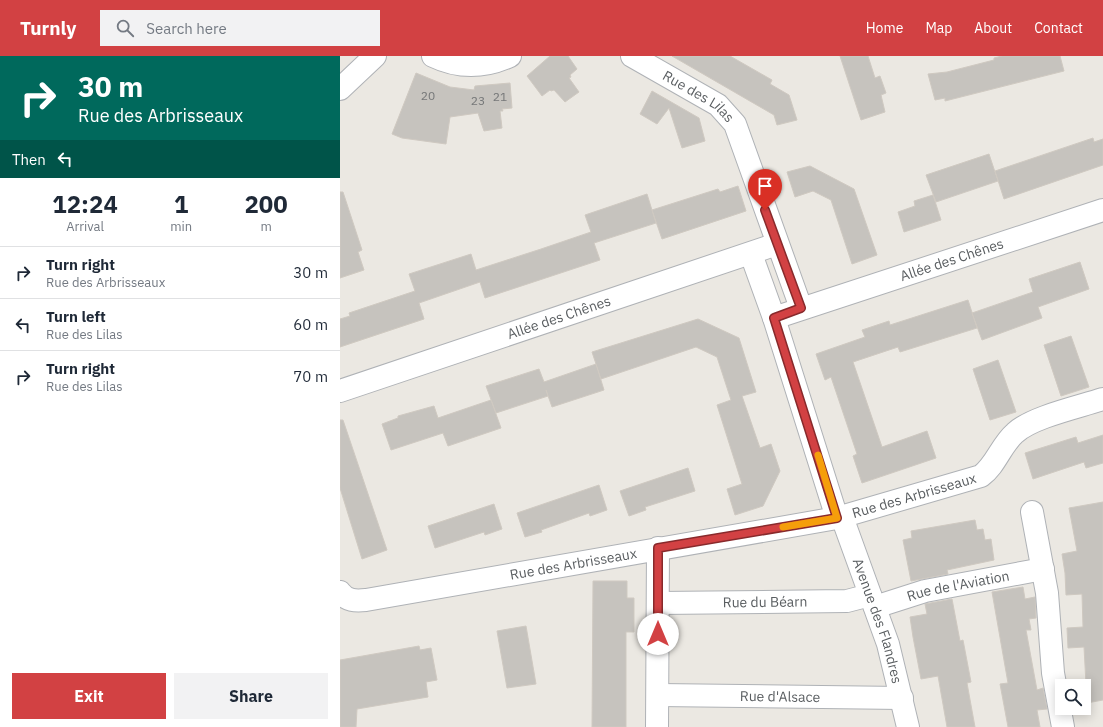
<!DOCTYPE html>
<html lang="en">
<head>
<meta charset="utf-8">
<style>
  body { margin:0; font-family:"IBM Plex Sans",sans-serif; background:#f2f2f3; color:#1f2937; height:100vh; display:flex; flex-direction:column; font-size:15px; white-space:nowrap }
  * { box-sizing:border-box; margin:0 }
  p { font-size:13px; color:#747a83 }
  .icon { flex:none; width:22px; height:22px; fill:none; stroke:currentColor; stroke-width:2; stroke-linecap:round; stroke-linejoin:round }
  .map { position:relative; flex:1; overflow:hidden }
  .sheet { display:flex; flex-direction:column; background:#fff; width:340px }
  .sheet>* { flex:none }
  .hud { background:#00695c; color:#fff; overflow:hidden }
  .fabs { position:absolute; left:715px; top:623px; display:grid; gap:8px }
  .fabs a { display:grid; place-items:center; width:36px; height:36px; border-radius:0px; background:#fff; box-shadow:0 2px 10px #0003; font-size:20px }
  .pin { position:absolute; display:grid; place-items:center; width:34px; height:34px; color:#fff; margin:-41px -17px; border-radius:50% 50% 50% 0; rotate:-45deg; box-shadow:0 0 4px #0007 }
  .pin .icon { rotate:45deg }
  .me { position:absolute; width:44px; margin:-22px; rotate:0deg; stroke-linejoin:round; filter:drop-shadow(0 0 3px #0008) }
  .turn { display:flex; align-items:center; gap:14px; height:84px; padding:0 12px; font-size:18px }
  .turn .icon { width:52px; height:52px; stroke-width:2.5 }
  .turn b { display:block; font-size:28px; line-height:34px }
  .then { display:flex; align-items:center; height:38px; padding:0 12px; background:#0003; gap:8px; font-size:15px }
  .eta { display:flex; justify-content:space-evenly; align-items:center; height:68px; text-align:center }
  .eta b { font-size:24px; font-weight:800; line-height:28px }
  .button { display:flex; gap:8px; margin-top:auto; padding:8px 12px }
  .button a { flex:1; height:46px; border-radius:0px; background:#d24143; color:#fff; font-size:16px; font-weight:800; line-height:46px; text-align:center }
  .button a+a { background:#f2f2f3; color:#1f2937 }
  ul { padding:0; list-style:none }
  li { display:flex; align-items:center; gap:12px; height:52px; padding:0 12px; border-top:1px solid #e0e1e3 }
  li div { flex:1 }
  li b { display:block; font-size:15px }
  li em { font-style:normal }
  header { display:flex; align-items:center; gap:24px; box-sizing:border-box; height:56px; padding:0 20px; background:#d24143; color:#fff }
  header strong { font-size:19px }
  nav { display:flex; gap:22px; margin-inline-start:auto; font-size:14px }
  .search { width:280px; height:36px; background:#f2f2f3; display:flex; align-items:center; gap:10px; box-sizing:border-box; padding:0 14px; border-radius:0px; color:#747a83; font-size:15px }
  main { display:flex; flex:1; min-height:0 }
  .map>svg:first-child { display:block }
  .building { fill:#c6c3be; stroke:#cfc9c1 }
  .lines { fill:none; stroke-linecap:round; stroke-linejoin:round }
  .minor-casing { stroke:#afb2b6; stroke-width:24 }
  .minor { stroke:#fff; stroke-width:22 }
  .route-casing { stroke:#882a2c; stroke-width:10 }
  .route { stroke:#d24143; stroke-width:7 }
  .slow { stroke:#f59e0b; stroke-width:7 }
  .labels { text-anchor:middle; stroke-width:4; stroke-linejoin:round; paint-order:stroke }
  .number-label { font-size:12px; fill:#757778 }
  .street-label { font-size:14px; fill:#5a5e61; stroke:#fff }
</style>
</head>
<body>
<header>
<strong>Turnly</strong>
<div class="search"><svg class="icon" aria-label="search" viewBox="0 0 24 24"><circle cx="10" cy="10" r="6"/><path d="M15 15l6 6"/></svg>Search here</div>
<nav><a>Home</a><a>Map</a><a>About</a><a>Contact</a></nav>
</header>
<main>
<section class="sheet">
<div class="hud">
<div class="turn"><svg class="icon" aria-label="right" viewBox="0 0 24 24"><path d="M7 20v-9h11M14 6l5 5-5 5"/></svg><div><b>30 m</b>Rue des Arbrisseaux</div></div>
<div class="then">Then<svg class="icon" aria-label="left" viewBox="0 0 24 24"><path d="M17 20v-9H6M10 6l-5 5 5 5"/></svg></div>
</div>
<div class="eta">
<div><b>12:24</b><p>Arrival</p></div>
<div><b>1</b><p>min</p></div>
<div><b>200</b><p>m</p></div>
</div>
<ul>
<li><svg class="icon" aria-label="right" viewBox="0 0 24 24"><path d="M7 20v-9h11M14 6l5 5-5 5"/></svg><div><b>Turn right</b><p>Rue des Arbrisseaux</p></div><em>30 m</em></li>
<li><svg class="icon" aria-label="left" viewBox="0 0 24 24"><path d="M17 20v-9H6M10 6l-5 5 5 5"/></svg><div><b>Turn left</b><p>Rue des Lilas</p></div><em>60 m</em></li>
<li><svg class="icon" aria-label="right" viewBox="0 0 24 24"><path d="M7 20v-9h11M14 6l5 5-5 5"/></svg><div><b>Turn right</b><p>Rue des Lilas</p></div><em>70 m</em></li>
</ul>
<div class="button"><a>Exit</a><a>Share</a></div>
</section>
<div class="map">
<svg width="763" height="671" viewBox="0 0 763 671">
  <rect width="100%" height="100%" fill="#ebe8e2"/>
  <path class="building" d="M210 0H228L237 13 230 19 231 21 229 22 239 36 225 46 214 34 211 35 210 34 202 40 187 20Z
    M332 0H390L432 24 430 28 449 39 457 64 437 69 434 59Z
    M500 0H528L535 22 540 20 546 37 541 39 545 56 521 64Z
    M662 0H720L724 15 605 45V42L595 44 588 18 607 16 654 4V2Z
    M76 17 110 31 134 34 135 30 170 27 172 52 162 53 163 55H160L162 72 144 75 138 57 110 61 106 88 62 82 52 78Z
    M312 35 359 62 365 85 342 92 329 52 317 68 300 58Z
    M753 82 754 86 763 83V109L664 143 655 115Z
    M649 98 658 125 596 146 586 119Z
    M470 110 514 133 537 199 512 208 491 144 473 135 455 141 447 116Z
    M398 130 406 155 322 183 312 154 378 133 380 136Z
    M0 136H3L22 194 18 196 24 214 0 222Z
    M307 138 316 167 254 187 260 204 145 242 140 226 79 247 84 263 0 291V263L10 260 9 257 75 235 69 218 131 198 136 214 201 193 251 176 245 159Z
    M593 139 601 164 564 176 558 156 575 150 574 145Z
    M740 206 749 233 698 251 702 262 642 284 632 257 693 236 689 223Z
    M628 244 637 272 560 296 558 291 513 306 542 391 587 375 596 402 522 427 513 400 517 398 491 321 485 324 476 298 525 281 522 274 549 265 550 269Z
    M358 263 399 282 416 336 402 340 420 392 431 388 440 415 423 450 395 459 387 433 402 428 377 349 391 344 377 301 356 291 261 323 252 296Z
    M731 280 749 331 721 340 704 289Z
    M658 304 676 356 650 364 633 313Z
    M256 308 264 334 212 351 206 334 208 340 156 357 146 330 199 313 204 326Z
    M151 344 161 372 108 390 103 377 51 394 42 368 58 362V360L94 350 98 362Z
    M0 364H3L47 494 22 503 0 432Z
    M763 379V407L746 412 744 406 693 423 685 397 736 381 738 387Z
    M348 412 355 435 305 451 306 454 289 460 280 435Z
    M259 429 267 454 250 460 249 457 201 474 202 476 185 481 177 457Z
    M763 446V644L747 647 744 591 728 592 727 572 743 571 742 538 726 539 725 517 722 498 737 495 729 452Z
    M154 448 162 473 145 479 144 476 95 492 88 470Z
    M635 464 637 474 643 473 645 484 651 483 654 504 607 514 608 518 571 525 563 484 572 482 571 475Z
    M253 525H287V542H294V576H286V671H252Z
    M683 531 685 543 695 541 696 562 689 563 691 574H686L697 634 703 632 707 653 697 654 700 671H668L660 628 668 627 652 536Z
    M612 543 620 585 623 584 631 626 627 627 635 671H607L598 620 581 623 573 581 570 561 587 558 585 548Z
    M186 570 196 628 167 632 157 575Z
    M79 590 80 594 91 592 97 624 86 626 88 641 17 653 16 671H0V604Z"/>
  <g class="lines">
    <defs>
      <g id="minor">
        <path d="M93 0C118 12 144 12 170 0"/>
        <path id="s1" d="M292 0 378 49 395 68 461 252"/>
        <path d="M0 33 35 0"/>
        <path id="s2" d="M411 198 434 262 763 154"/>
        <path d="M434 262 497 462"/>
        <path id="s3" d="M0 335 437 188"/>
        <path d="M692 456 707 537 713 617 723 671"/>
        <path id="s4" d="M502 461 548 588 568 671"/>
        <path id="s5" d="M0 536C7 545 15 545 26 544L497 462 641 420C656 409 661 389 675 377 692 361 739 351 763 343"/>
        <path id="s6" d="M318 547 507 545 530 539"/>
        <path id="s7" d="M535 551 585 535 703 513"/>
        <path id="s8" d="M318 639 562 642"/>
        <path d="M317 671 318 492"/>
      </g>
    </defs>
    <use href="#minor" class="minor-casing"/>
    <use href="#minor" class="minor"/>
  </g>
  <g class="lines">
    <defs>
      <path id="route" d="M318 578V492L497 462 434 262 461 252 425 154"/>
    </defs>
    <use href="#route" class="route-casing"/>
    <use href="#route" class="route"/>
    <path class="slow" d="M443 471 497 462 478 399"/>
  </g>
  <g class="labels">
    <g class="number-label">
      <text x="88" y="44">20</text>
      <text x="160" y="45">21</text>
      <text x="138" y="49">23</text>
    </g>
    <g class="street-label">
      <text dy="5" stroke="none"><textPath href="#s1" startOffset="78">Rue des Lilas</textPath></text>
      <text dy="5" stroke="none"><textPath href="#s2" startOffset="255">Allée des Chênes</textPath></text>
      <text dy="5" stroke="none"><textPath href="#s3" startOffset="231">Allée des Chênes</textPath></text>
      <text dy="5" stroke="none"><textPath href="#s5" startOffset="587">Rue des Arbrisseaux</textPath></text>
      <text dy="5" stroke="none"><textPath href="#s5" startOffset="239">Rue des Arbrisseaux</textPath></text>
      <text dy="5" stroke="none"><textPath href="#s7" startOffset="86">Rue de l'Aviation</textPath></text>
      <text dy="5" stroke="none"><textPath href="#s6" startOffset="107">Rue du Béarn</textPath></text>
      <text dy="5" stroke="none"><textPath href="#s4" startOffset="110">Avenue des Flandres</textPath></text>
      <text dy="5" stroke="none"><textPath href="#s8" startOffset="122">Rue d'Alsace</textPath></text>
    </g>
  </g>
</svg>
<div class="fabs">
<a><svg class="icon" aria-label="search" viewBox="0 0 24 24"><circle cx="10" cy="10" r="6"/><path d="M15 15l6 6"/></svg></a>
</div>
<div class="pin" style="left:425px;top:154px;background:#d93025"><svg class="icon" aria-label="arrive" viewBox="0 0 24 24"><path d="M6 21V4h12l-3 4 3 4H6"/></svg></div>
<svg class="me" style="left:318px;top:578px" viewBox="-20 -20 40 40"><circle r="19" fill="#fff"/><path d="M0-13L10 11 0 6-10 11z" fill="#d24143"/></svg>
</div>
</main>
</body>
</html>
